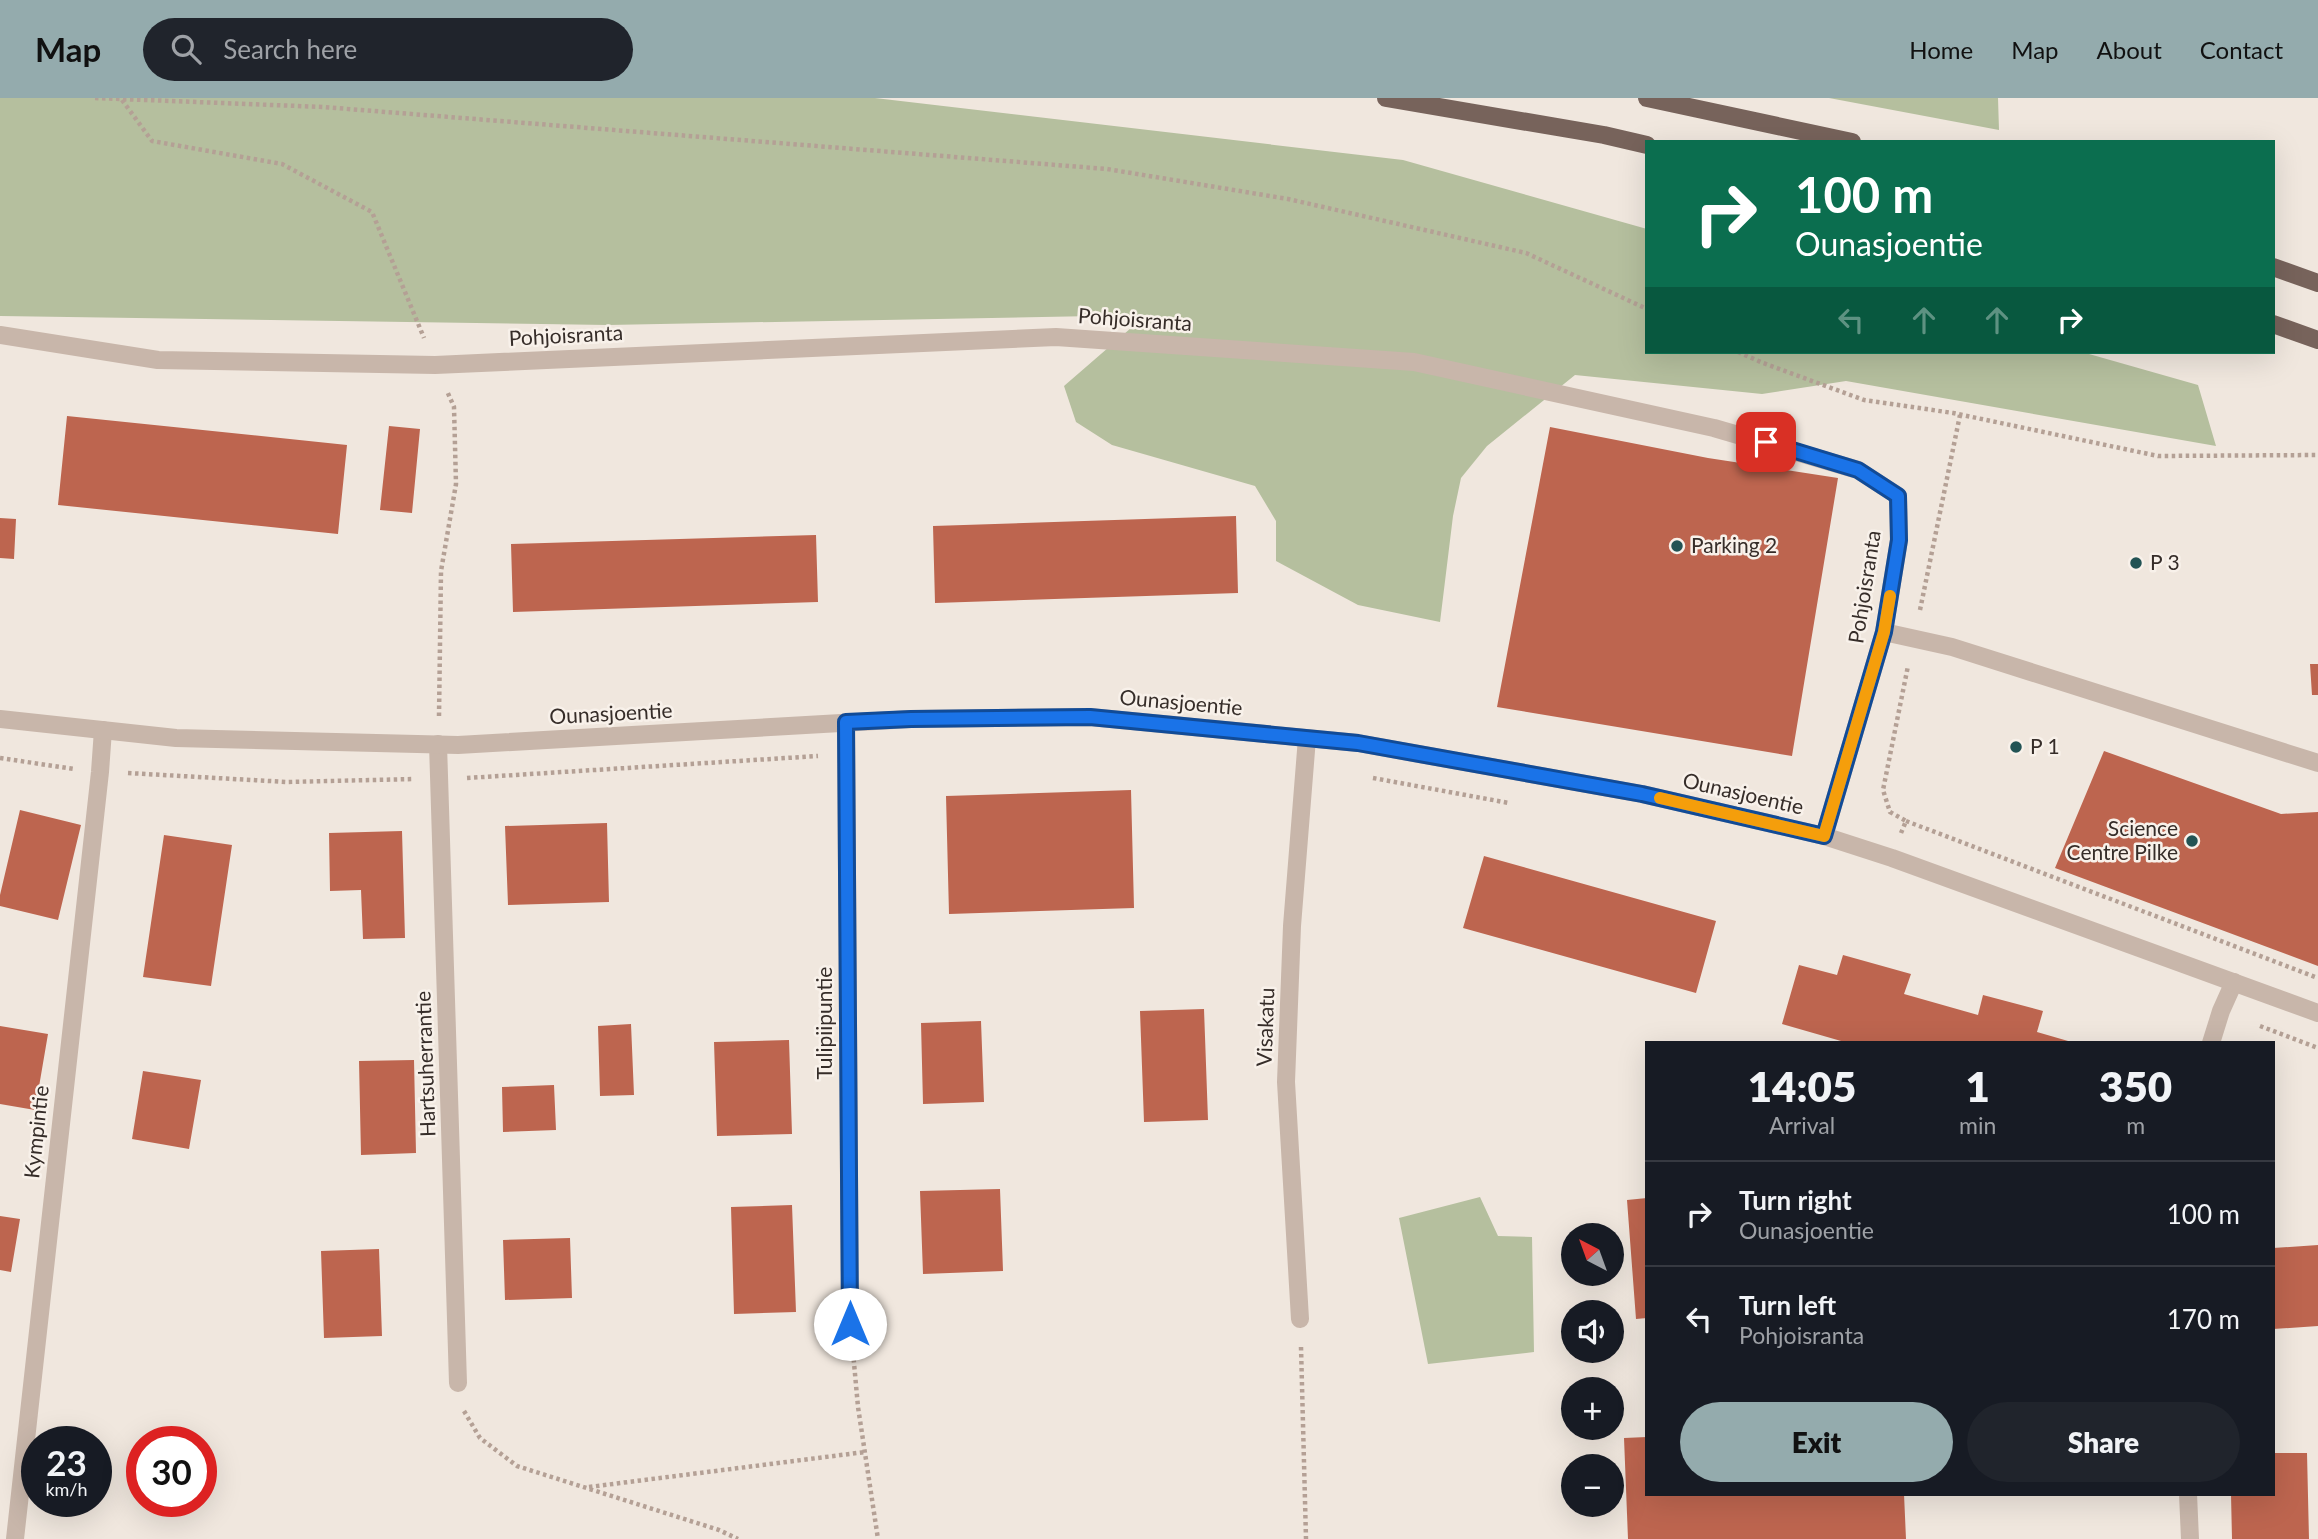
<!DOCTYPE html>
<html lang="en">
<head>
<meta charset="utf-8">
<style>
  body { margin:0; font-family:Lato,sans-serif; background:#20242c; color:#f1f3f6; height:100vh; display:flex; flex-direction:column; font-size:26px; white-space:nowrap }
  * { box-sizing:border-box; margin:0 }
  p { font-size:23px; color:#9ea1a6 }
  .icon { flex:none; width:38px; height:38px; fill:none; stroke:currentColor; stroke-width:2; stroke-linecap:round; stroke-linejoin:round }
  .map { position:relative; flex:1; overflow:hidden }
  .drawer { position:absolute; left:1645px; top:943px; width:630px; height:455px; display:flex; flex-direction:column; background:#171b24; border-radius:0px; box-shadow:0 7px 28px #0002 }
  .drawer>* { flex:none }
  .hud { position:absolute; left:1645px; top:42px; width:630px; height:214px; border-radius:0px; box-shadow:0 7px 28px #0002; background:#0b6e4f; color:#fff; overflow:hidden }
  .needle { width:46px; rotate:319deg }
  .fabs { position:absolute; left:1561px; top:1125px; display:grid; gap:14px }
  .fabs a { display:grid; place-items:center; width:63px; height:63px; border-radius:50%; background:#171b24; box-shadow:0 7px 28px #0002; font-size:35px }
  .speed { position:absolute; left:21px; top:1328px; display:flex; gap:14px; font-size:35px; font-weight:700; text-align:center }
  .speed>* { display:grid; place-content:center; width:91px; height:91px; border-radius:50%; background:#171b24; box-shadow:0 7px 28px #0002; line-height:1 }
  .speed small { font-size:18px; font-weight:400 }
  .speed .limit { border:10px solid #d22; background:#fff; color:#111 }
  .pin { position:absolute; display:grid; place-items:center; width:60px; height:60px; color:#fff; margin:-30px; border-radius:14px; box-shadow:0 4px 10px #0006 }
  .me { position:absolute; width:77px; margin:-38px; rotate:0deg; stroke-linejoin:round; filter:drop-shadow(0 0 5px #0008) }
  .turn { display:flex; align-items:center; gap:24px; height:147px; padding:0 35px; font-size:32px }
  .turn .icon { width:91px; height:91px; stroke-width:2.5 }
  .turn b { display:block; font-size:49px; line-height:60px }
  .lanes { display:flex; align-items:center; height:66px; padding:0 35px; background:#0003; justify-content:center; gap:35px; direction:ltr }
  .lanes .off { opacity:.35 }
  .eta { display:flex; justify-content:space-evenly; align-items:center; height:119px; text-align:center }
  .eta b { font-size:42px; font-weight:800; line-height:49px }
  .action { display:flex; gap:14px; margin-top:auto; padding:14px 35px }
  .action a { flex:1; height:80px; border-radius:42px; background:#94abad; color:#111; font-size:28px; font-weight:800; line-height:80px; text-align:center }
  .action a+a { background:#20242c; color:#f1f3f6 }
  ul { padding:0; list-style:none }
  li { display:flex; align-items:center; gap:21px; height:105px; padding:0 35px; border-top:2px solid #363941 }
  li div { flex:1 }
  li b { display:block; font-size:26px }
  li em { font-style:normal }
  header { display:flex; align-items:center; gap:42px; box-sizing:border-box; height:98px; padding:0 35px; background:#94abad; color:#111 }
  header strong { font-size:33px }
  nav { display:flex; gap:38px; margin-inline-start:auto; font-size:24px }
  .search { width:490px; height:63px; background:#20242c; display:flex; align-items:center; gap:18px; box-sizing:border-box; padding:0 24px; border-radius:38px; color:#9ea1a6; font-size:26px }
  .map>svg:first-child { display:block }
  .green { fill:#b5bf9e }
  .building { fill:#bd654f }
  .lines { fill:none; stroke-linecap:round; stroke-linejoin:round }
  .path { stroke:#b4a095; stroke-width:4.5; stroke-dasharray:3.5 3.5; stroke-linecap:butt }
  .service { stroke:#c8b6aa; stroke-width:18 }
  .minor { stroke:#c8b6aa; stroke-width:18 }
  .tertiary { stroke:#c8b6aa; stroke-width:18 }
  .primary { stroke:#77635b; stroke-width:18 }
  .route-casing { stroke:#114b97; stroke-width:18 }
  .route { stroke:#1a73e8; stroke-width:12 }
  .slow { stroke:#f59e0b; stroke-width:12 }
  .poi-dot { fill:#225354; stroke:#f8f1ea; stroke-width:2.5 }
  .labels { text-anchor:middle; stroke-width:5; stroke-linejoin:round; paint-order:stroke }
  .street-label { font-size:21px; fill:#362d29; stroke:#f8f1ea }
  .poi-label { font-size:21px; fill:#362d29; stroke:#f8f1ea; text-anchor:start }
</style>
</head>
<body>
<header>
<strong>Map</strong>
<div class="search"><svg class="icon" aria-label="search" viewBox="0 0 24 24"><circle cx="10" cy="10" r="6"/><path d="M15 15l6 6"/></svg>Search here</div>
<nav><a>Home</a><a>Map</a><a>About</a><a>Contact</a></nav>
</header>
<div class="map">
<svg width="2318" height="1441" viewBox="0 0 2318 1441">
  <rect width="100%" height="100%" fill="#f0e7de"/>
  <path class="green" d="M0 0H875L1403 62 1647 131V254H2082L2198 287 2216 348 1846 283 1762 296 1575 277 1487 348 1461 380 1453 418 1440 524 1358 507 1276 463V423L1255 388 1112 347 1076 324 1064 288 1146 217 608 227 0 218Z
    M1829 0H1998L1999 32Z
    M1480 1099 1498 1138 1532 1139 1534 1254 1428 1266 1399 1120Z"/>
  <path class="building" d="M67 318 347 347 338 436 58 407Z
    M389 328 420 331 412 415 380 412Z
    M1550 329 1708 360 1838 380 1792 658 1497 609Z
    M1236 418 1238 495 935 505 933 428Z
    M0 420 16 421 14 461 0 460Z
    M816 437 818 504 513 514 511 446Z
    M2310 566H2318V597H2312Z
    M2104 653 2281 716 2318 714V868L2055 770Z
    M1131 692 1134 810 949 816 946 698Z
    M20 712 81 727 58 822 0 808V797Z
    M607 725 609 804 508 807 505 728Z
    M402 733 405 840 363 841 361 792 330 793 329 735Z
    M164 737 232 747 211 888 143 879Z
    M1484 758 1716 823 1696 895 1463 830Z
    M1843 857 1911 876 1904 896 1978 917 1983 897 2043 913 2037 934 2075 945H1848L1782 926 1799 867 1837 877Z
    M1204 911 1208 1022 1144 1024 1140 913Z
    M981 923 984 1004 923 1006 921 925Z
    M631 926 634 997 600 998 598 928Z
    M0 928 48 936 35 1012 0 1006Z
    M789 942 792 1036 717 1038 714 944Z
    M414 962 416 1055 361 1057 359 963Z
    M143 973 201 982 189 1051 132 1041Z
    M554 987 556 1032 503 1034 502 989Z
    M1000 1091 1003 1173 923 1176 920 1093Z
    M1647 1100V1220L1636 1221 1627 1102Z
    M792 1107 796 1214 734 1216 731 1109Z
    M0 1118 20 1121 11 1174 0 1172Z
    M570 1140 572 1200 505 1202 503 1142Z
    M2318 1147V1228L2273 1231V1150Z
    M379 1151 382 1238 324 1240 321 1153Z
    M1647 1339V1396H1904L1906 1441H1628L1624 1340Z
    M2273 1355H2307L2309 1441H2232L2231 1396H2273Z"/>
  <g class="lines">
    <path class="path" d="M95 0 323 9 1107 71 1288 101 1526 155 1647 211
      M122 2 152 43 282 66 372 114 424 240
      M1738 254 1763 265 1864 302 1953 315 2158 358 2318 357
      M1920 512 1960 317
      M439 618 441 473 456 386 454 309 447 293
      M0 660 74 671
      M128 675 287 684 413 681
      M467 680 818 658
      M1373 680 1509 705
      M1906 723 2318 880
      M1901 735 1906 723 1890 714 1883 692 1908 568
      M2260 928 2318 950
      M1301 1249 1306 1441
      M853 1254 858 1309 878 1441
      M464 1313 480 1340 517 1368 719 1432 738 1441
      M589 1389 865 1354"/>
    <path class="service" d="M1884 534 1952 549 2318 665"/>
    <path class="minor" d="M0 237 158 262 435 267 1056 239 1414 264 1714 330 1858 372 1898 398 1899 442 1884 534 1824 738
      M846 624 850 1226
      M438 646 458 1285
      M2211 945 2221 913 2234 884
      M1300 1221 1286 984 1292 828 1307 640
      M2188 1396 2190 1441
      M15 1441 100 674 103 632"/>
    <path class="tertiary" d="M0 621 176 640 458 647 911 621 1090 619 1358 645 1642 696 1824 738 1892 760 2318 915"/>
    <path class="primary" d="M1386 0 1604 37 1647 47
      M1647 0 1852 44
      M2273 169 2318 185
      M2273 226 2318 242"/>
  </g>
  <g class="lines">
    <defs>
      <path id="route" d="M850 1226 846 624 911 621 1090 619 1358 645 1642 696 1824 738 1884 534 1899 442 1898 398 1858 372 1766 344"/>
    </defs>
    <use href="#route" class="route-casing"/>
    <use href="#route" class="route"/>
    <path class="slow" d="M1660 700 1824 738 1884 534 1890 498"/>
  </g>
  <g class="poi-dot">
    <circle cx="1677" cy="448" r="7"/>
    <circle cx="2136" cy="465" r="7"/>
    <circle cx="2016" cy="649" r="7"/>
    <circle cx="2192" cy="743" r="7"/>
  </g>
  <g class="labels">
    <g class="street-label">
      <text transform="translate(1135 222) rotate(4)" y="7">Pohjoisranta</text>
      <text transform="translate(566 238) rotate(-3)" y="7">Pohjoisranta</text>
      <text transform="translate(1865 489) rotate(-81)" y="7">Pohjoisranta</text>
      <text transform="translate(1181 605) rotate(5)" y="7">Ounasjoentie</text>
      <text transform="translate(611 616) rotate(-3)" y="7">Ounasjoentie</text>
      <text transform="translate(1743 696) rotate(13)" y="7">Ounasjoentie</text>
      <text transform="translate(825 925) rotate(-90)" y="7">Tulipiipuntie</text>
      <text transform="translate(1266 929) rotate(-88)" y="7">Visakatu</text>
      <text transform="translate(426 966) rotate(-92)" y="7">Hartsuherrantie</text>
      <text transform="translate(37 1034) rotate(-84)" y="7">Kympintie</text>
    </g>
    <g class="poi-label">
      <text x="1691" y="455">Parking 2</text>
      <text x="2150" y="472">P 3</text>
      <text x="2030" y="656">P 1</text>
      <text x="2178" y="738" text-anchor="end">Science<tspan x="2178" dy="24">Centre Pilke</tspan></text>
    </g>
  </g>
</svg>
<div class="fabs">
<a><svg class="needle" viewBox="-14 -14 28 28"><path d="M0-13l5 13h-10z" fill="#e53935"/><path d="M0 13l5-13h-10z" fill="#9ea1a6"/></svg></a>
<a><svg class="icon" aria-label="sound" viewBox="0 0 24 24"><path d="M4 9h4l5-4v14l-5-4H4zM17 9q2 3 0 6"/></svg></a>
<a>+</a>
<a>−</a>
</div>
<div class="speed"><div>23<small>km/h</small></div><div class="limit">30</div></div>
<div class="pin" style="left:1766px;top:344px;background:#d93025"><svg class="icon" aria-label="arrive" viewBox="0 0 24 24"><path d="M6 21V4h12l-3 4 3 4H6"/></svg></div>
<svg class="me" style="left:850px;top:1226px" viewBox="-20 -20 40 40"><circle r="19" fill="#fff"/><path d="M0-13L10 11 0 6-10 11z" fill="#1a73e8"/></svg>
<div class="hud">
<div class="turn"><svg class="icon" aria-label="right" viewBox="0 0 24 24"><path d="M7 20v-9h11M14 6l5 5-5 5"/></svg><div><b>100 m</b>Ounasjoentie</div></div>
<div class="lanes"><svg class="icon off" aria-label="left" viewBox="0 0 24 24"><path d="M17 20v-9H6M10 6l-5 5 5 5"/></svg><svg class="icon off" aria-label="ahead" viewBox="0 0 24 24"><path d="M12 20V5M6 11l6-6 6 6"/></svg><svg class="icon off" aria-label="ahead" viewBox="0 0 24 24"><path d="M12 20V5M6 11l6-6 6 6"/></svg><svg class="icon" aria-label="right" viewBox="0 0 24 24"><path d="M7 20v-9h11M14 6l5 5-5 5"/></svg></div>
</div>
<section class="drawer">
<div class="eta">
<div><b>14:05</b><p>Arrival</p></div>
<div><b>1</b><p>min</p></div>
<div><b>350</b><p>m</p></div>
</div>
<ul>
<li><svg class="icon" aria-label="right" viewBox="0 0 24 24"><path d="M7 20v-9h11M14 6l5 5-5 5"/></svg><div><b>Turn right</b><p>Ounasjoentie</p></div><em>100 m</em></li>
<li><svg class="icon" aria-label="left" viewBox="0 0 24 24"><path d="M17 20v-9H6M10 6l-5 5 5 5"/></svg><div><b>Turn left</b><p>Pohjoisranta</p></div><em>170 m</em></li>
</ul>
<div class="action"><a>Exit</a><a>Share</a></div>
</section>
</div>
</body>
</html>
